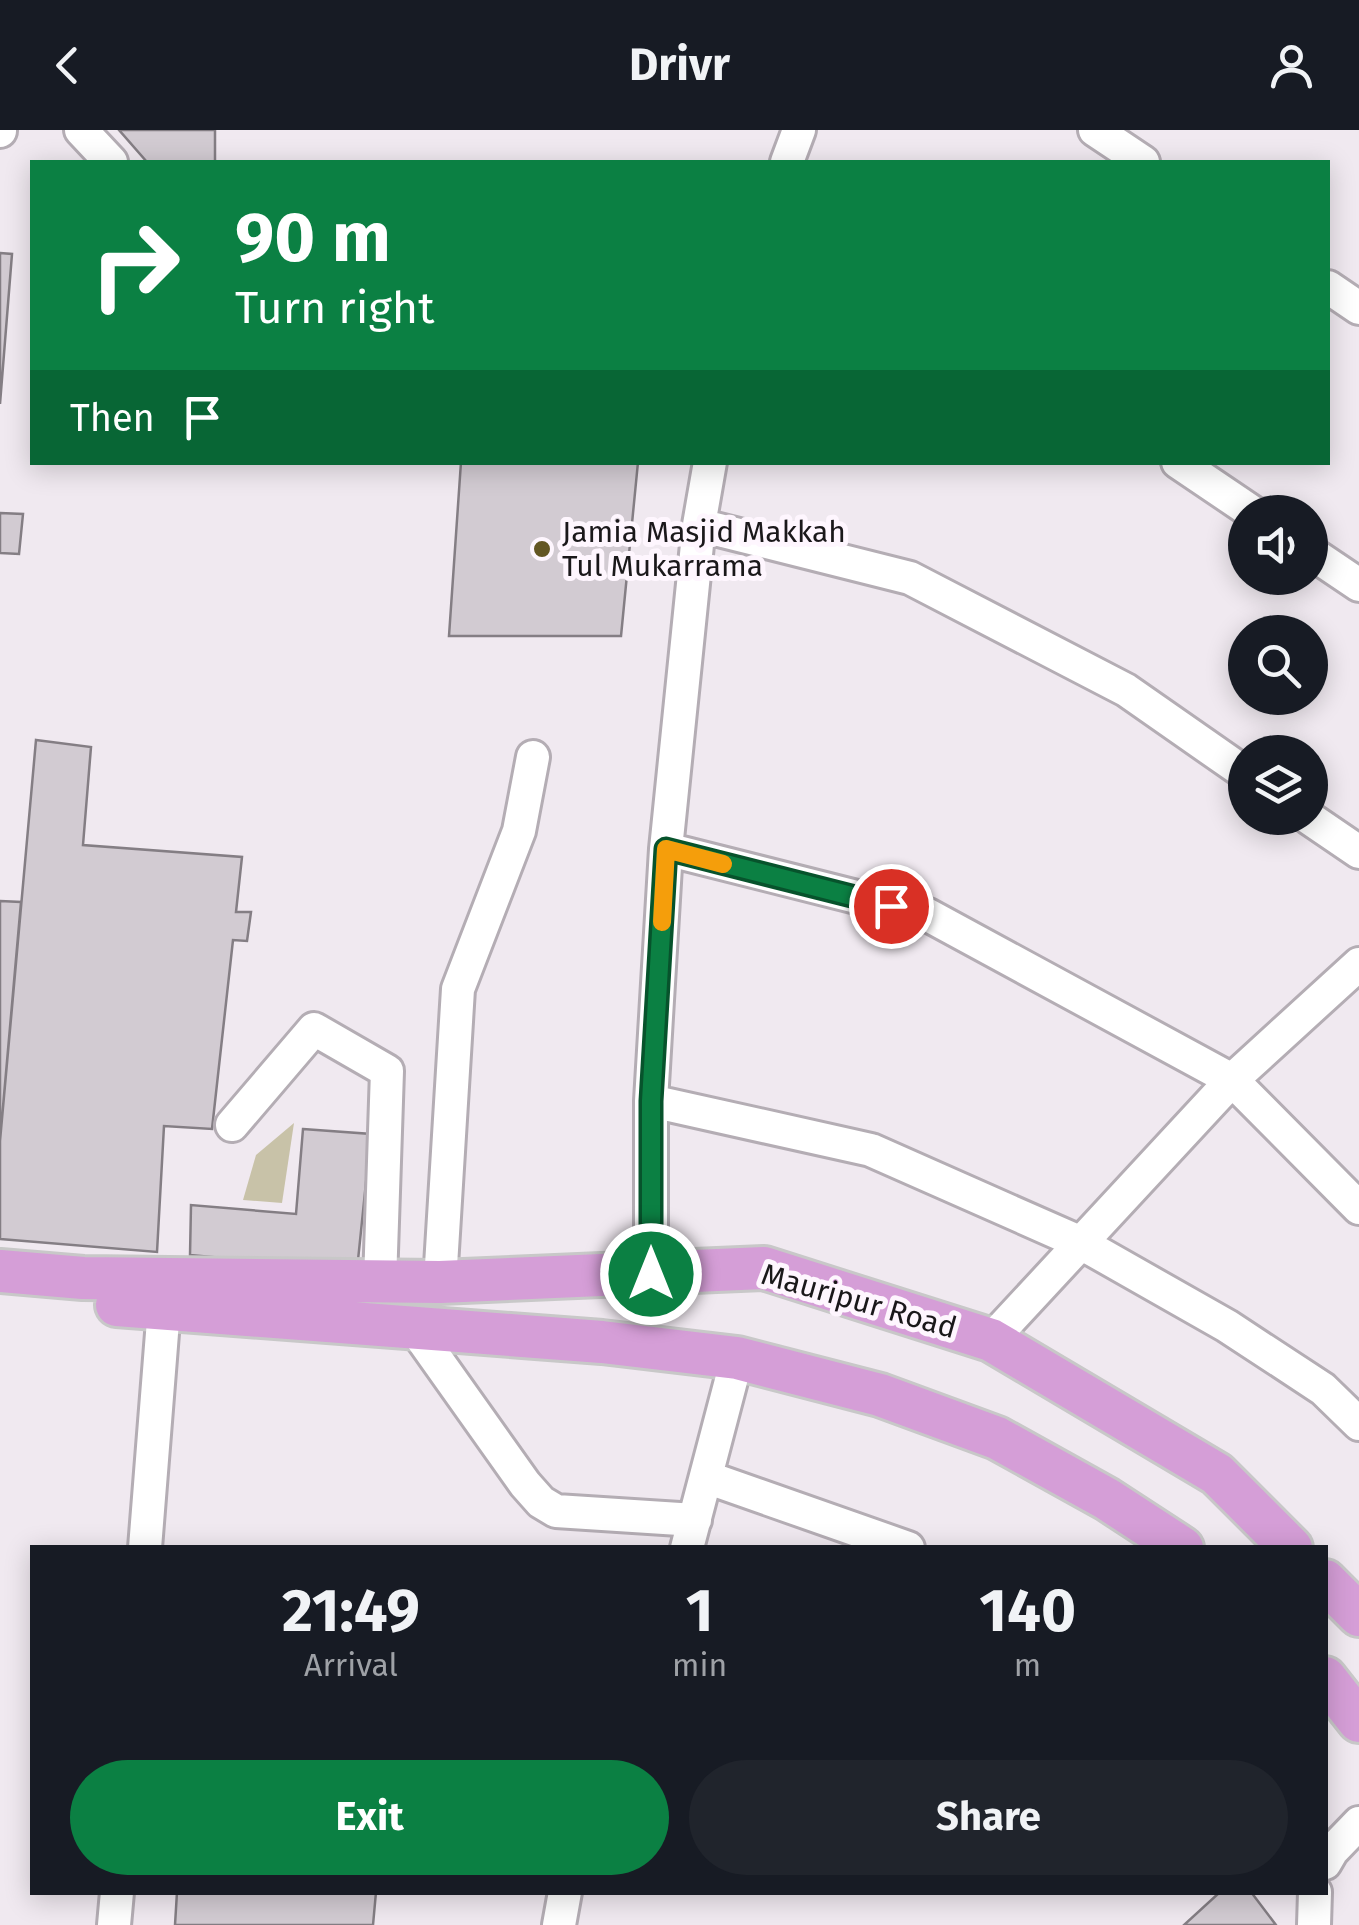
<!DOCTYPE html>
<html lang="en">
<head>
<meta charset="utf-8">
<style>
  body { margin:0; font-family:"Fira Sans",sans-serif; background:#20242c; color:#f1f3f6; height:100vh; display:flex; flex-direction:column; font-size:38px; white-space:nowrap }
  * { box-sizing:border-box; margin:0 }
  p { font-size:32px; color:#9ea1a6 }
  .icon { flex:none; width:55px; height:55px; fill:none; stroke:currentColor; stroke-width:2; stroke-linecap:round; stroke-linejoin:round }
  .map { position:relative; flex:1; overflow:hidden }
  .drawer { position:absolute; left:30px; top:1415px; width:1298px; height:350px; display:flex; flex-direction:column; background:#171b24; border-radius:0px; box-shadow:0 5px 25px #0003 }
  .drawer>* { flex:none }
  .hud { position:absolute; left:30px; top:30px; width:1300px; height:305px; border-radius:0px; box-shadow:0 5px 25px #0003; background:#0b8043; color:#fff; overflow:hidden }
  .buttons { position:absolute; left:1228px; top:365px; display:grid; gap:20px }
  .buttons a { display:grid; place-items:center; width:100px; height:100px; border-radius:50%; background:#171b24; box-shadow:0 5px 25px #0003; font-size:50px }
  .pin { position:absolute; display:grid; place-items:center; width:85px; height:85px; color:#fff; margin:-42px; border:5px solid #fff; border-radius:50%; box-shadow:0 2px 10px #0007 }
  .me { position:absolute; width:110px; margin:-55px; rotate:0deg; stroke-linejoin:round; filter:drop-shadow(0 0 8px #0008) }
  .turn { display:flex; align-items:center; gap:35px; height:210px; padding:0 40px; font-size:45px }
  .turn .icon { width:130px; height:130px; stroke-width:2.5 }
  .turn b { display:block; font-size:70px; line-height:85px }
  .then { display:flex; align-items:center; height:95px; padding:0 40px; background:#0003; gap:20px; font-size:38px }
  .eta { display:flex; justify-content:space-evenly; align-items:center; height:170px; text-align:center }
  .eta b { font-size:60px; font-weight:700; line-height:70px }
  .action { display:flex; gap:20px; margin-top:auto; padding:20px 40px }
  .action a { flex:1; height:115px; border-radius:60px; background:#0b8043; color:#fff; font-size:40px; font-weight:700; line-height:115px; text-align:center }
  .action a+a { background:#20242c; color:#f1f3f6 }
  header { display:flex; justify-content:space-between; align-items:center; height:130px; padding:0 40px; background:#171b24; font-size:45px; font-weight:700 }
  .map>svg:first-child { display:block }
  .green { fill:#c8c2a8 }
  .building { fill:#d2cbd2; stroke:#847e84; stroke-width:2.5 }
  .lines { fill:none; stroke-linecap:round; stroke-linejoin:round }
  .minor-casing { stroke:#b4adb4; stroke-width:38 }
  .major-casing { stroke:#c8c8c8; stroke-width:48 }
  .minor { stroke:#fff; stroke-width:32 }
  .major { stroke:#d59ed7; stroke-width:42 }
  .route-casing { stroke:#07532c; stroke-width:25 }
  .route { stroke:#0b8043; stroke-width:18 }
  .slow { stroke:#f59e0b; stroke-width:18 }
  .poi-dot { fill:#635623; stroke:#fef6fe; stroke-width:4 }
  .labels { text-anchor:middle; stroke-width:10; stroke-linejoin:round; paint-order:stroke }
  .poi-label { font-size:30px; fill:#1a181a; stroke:#fef6fe; text-anchor:start }
  .street-label { font-size:30px; fill:#1a181a; stroke:#fef6fe }
</style>
</head>
<body>
<header><svg class="icon" aria-label="back" viewBox="0 0 24 24"><path d="M15 5l-7 7 7 7"/></svg>Drivr<svg class="icon" aria-label="person" viewBox="0 0 24 24"><circle cx="12" cy="8" r="4"/><path d="M4 21q1-7 8-7t8 7"/></svg></header>
<div class="map">
<svg width="1359" height="1795" viewBox="0 0 1359 1795">
  <rect width="100%" height="100%" fill="#f0e9f0"/>
  <path class="green" d="M294 993 282 1073 243 1070 256 1025Z"/>
  <path class="building" d="M119 0H215V32H147Z
    M0 123 12 124 0 274Z
    M461 332H638L621 506H449Z
    M0 383 23 384 19 424 0 423Z
    M36 610 91 617 83 715 242 727 236 782H251L247 811 233 810 212 999 164 996 157 1122 0 1109V1011Z
    M0 771 21 772 0 1011Z
    M303 999 371 1004 357 1140 190 1125 191 1075 296 1084Z
    M177 1762H376L373 1795H175Z
    M1220 1762H1251L1276 1795H1184Z"/>
  <g class="lines">
    <defs>
      <path id="minor" d="M81 0 111 32
        M1095 0 1143 32
        M0 1V0
        M787 32 799 0
        M1328 157 1359 178
        M1178 332 1252 382
        M699 395 910 448 1126 560 1245 643
        M1310 422 1359 455
        M1309 688 1359 722
        M666 719 928 785 1232 950 1359 1078
        M651 971 871 1020 1079 1112 1227 1196 1323 1259 1359 1294
        M232 995 314 899 387 941 380 1152
        M651 1144V971L666 719 699 395 710 332
        M440 1152 458 859 519 701 533 627
        M415 1199 525 1354 541 1372 556 1381 695 1390
        M991 1210 1232 950 1359 834
        M706 1347 908 1418
        M145 1418 164 1178
        M687 1418 737 1228
        M1325 1733 1332 1721 1359 1693
        M114 1795 117 1762
        M559 1795 565 1762
        M1314 1795 1315 1762"/>
      <path id="major" d="M0 1141 83 1148 440 1152 764 1138 991 1210 1217 1344 1291 1418
        M117 1175 602 1212 737 1228 880 1265 997 1308 1107 1369 1182 1418
        M1325 1451 1359 1485
        M1325 1548 1359 1591"/>
    </defs>
    <use href="#minor" class="minor-casing"/>
    <use href="#major" class="major-casing"/>
    <use href="#minor" class="minor"/>
    <use href="#major" class="major"/>
  </g>
  <g class="lines">
    <defs>
      <path id="route" d="M651 1144V971L666 719 891 776"/>
    </defs>
    <use href="#route" class="route-casing"/>
    <use href="#route" class="route"/>
    <path class="slow" d="M662 792 666 719 723 734"/>
  </g>
  <circle class="poi-dot" cx="542" cy="419" r="10"/>
  <g class="labels">
    <g class="poi-label">
      <text x="562" y="412">Jamia Masjid Makkah<tspan x="562" dy="34">Tul Mukarrama</tspan></text>
    </g>
    <g class="street-label">
      <text transform="translate(859 1171) rotate(16)" y="10">Mauripur Road</text>
    </g>
  </g>
</svg>
<div class="buttons">
<a><svg class="icon" aria-label="sound" viewBox="0 0 24 24"><path d="M4 9h4l5-4v14l-5-4H4zM17 9q2 3 0 6"/></svg></a>
<a><svg class="icon" aria-label="search" viewBox="0 0 24 24"><circle cx="10" cy="10" r="6"/><path d="M15 15l6 6"/></svg></a>
<a><svg class="icon" aria-label="layers" viewBox="0 0 24 24"><path d="M12 4l9 5-9 5-9-5zM3 14l9 5 9-5"/></svg></a>
</div>
<div class="pin" style="left:891px;top:776px;background:#d93025"><svg class="icon" aria-label="arrive" viewBox="0 0 24 24"><path d="M6 21V4h12l-3 4 3 4H6"/></svg></div>
<svg class="me" style="left:651px;top:1144px" viewBox="-20 -20 40 40"><circle r="17" fill="#0b8043" stroke="#fff" stroke-width="3"/><path d="M0-11L8 9 0 5-8 9z" fill="#fff"/></svg>
<div class="hud">
<div class="turn"><svg class="icon" aria-label="right" viewBox="0 0 24 24"><path d="M7 20v-9h11M14 6l5 5-5 5"/></svg><div><b>90 m</b>Turn right</div></div>
<div class="then">Then<svg class="icon" aria-label="arrive" viewBox="0 0 24 24"><path d="M6 21V4h12l-3 4 3 4H6"/></svg></div>
</div>
<section class="drawer">
<div class="eta">
<div><b>21:49</b><p>Arrival</p></div>
<div><b>1</b><p>min</p></div>
<div><b>140</b><p>m</p></div>
</div>
<div class="action"><a>Exit</a><a>Share</a></div>
</section>
</div>
</body>
</html>
